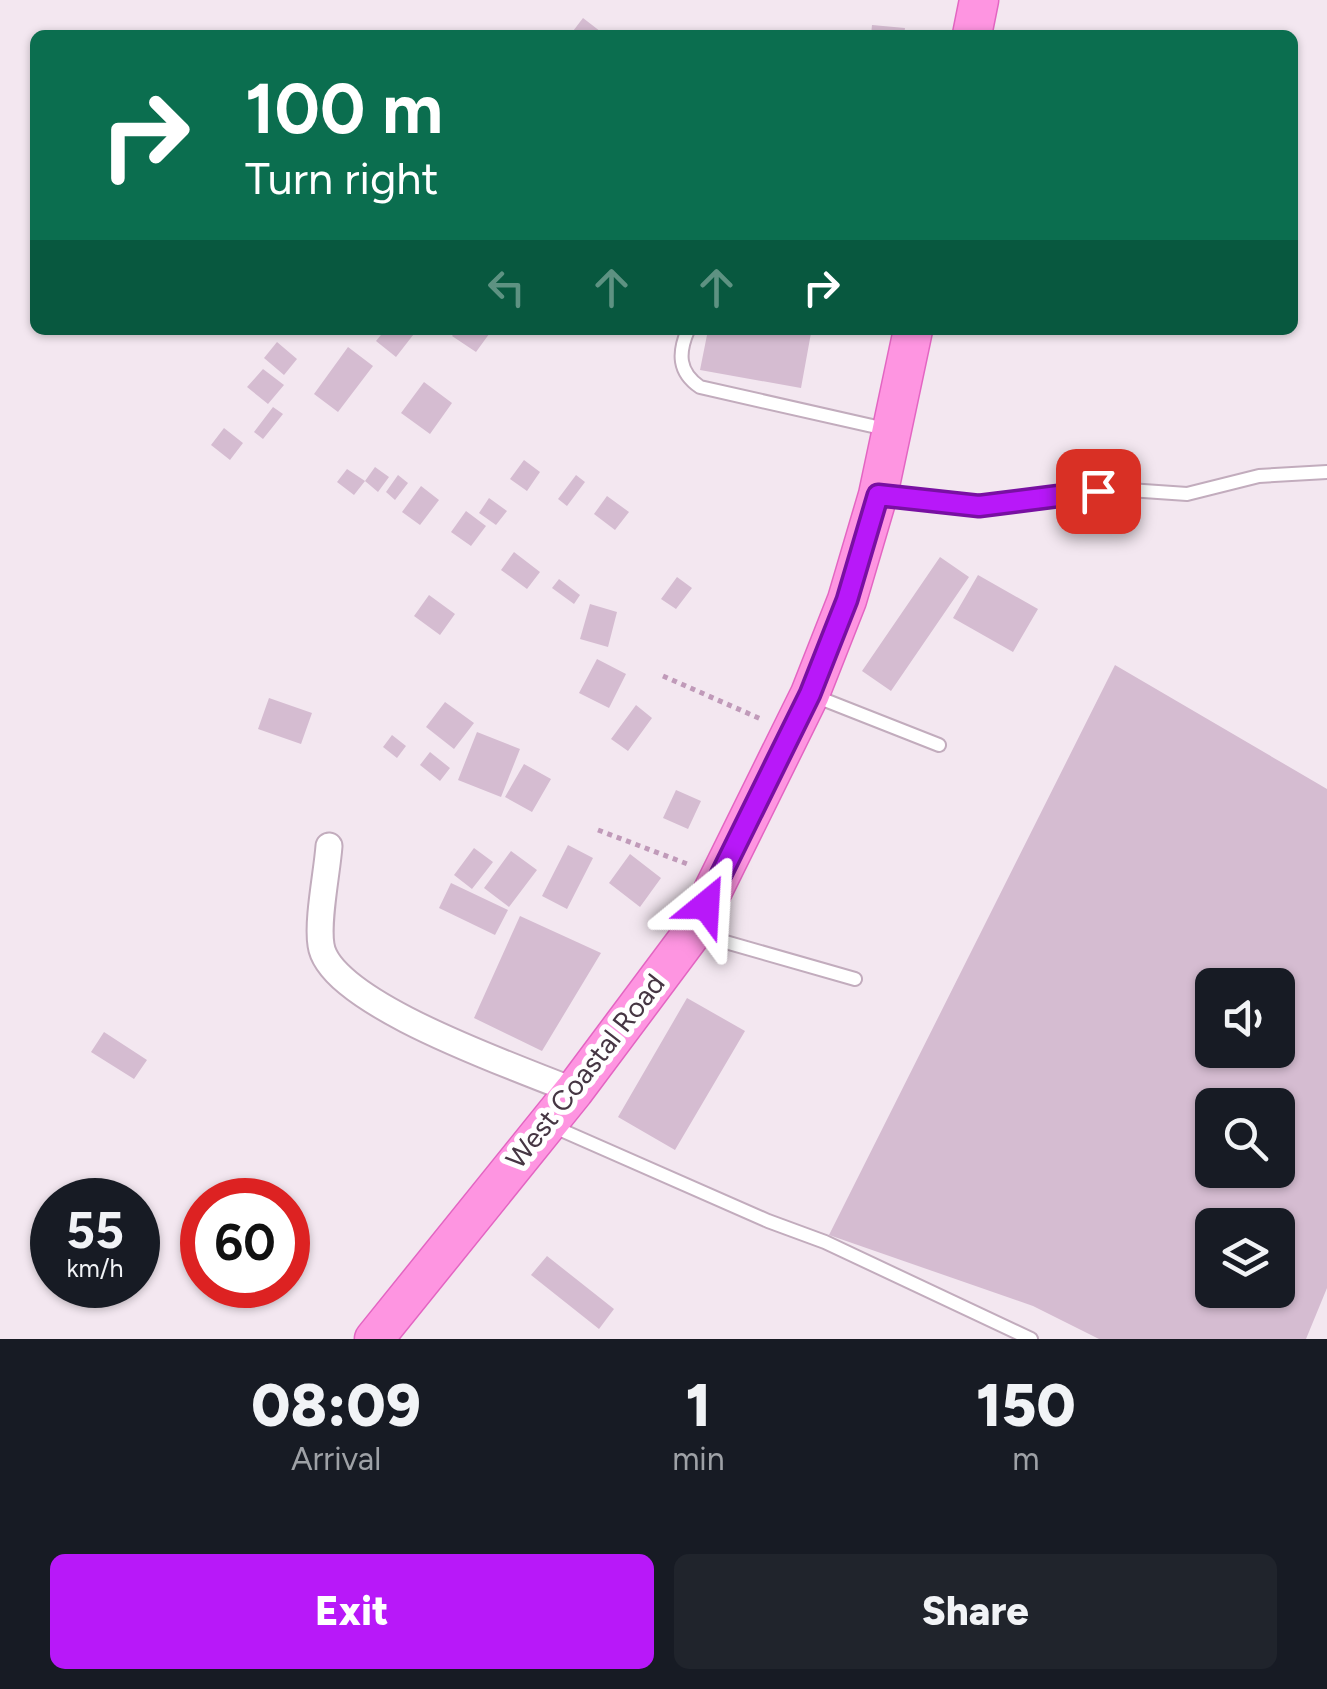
<!DOCTYPE html>
<html lang="en">
<head>
<meta charset="utf-8">
<style>
  body { margin:0; font-family:Figtree,sans-serif; background:#20242c; color:#f1f3f6; height:100vh; display:flex; flex-direction:column; font-size:38px; white-space:nowrap }
  * { box-sizing:border-box; margin:0 }
  p { font-size:32px; color:#9ea1a6 }
  .icon { flex:none; width:55px; height:55px; fill:none; stroke:currentColor; stroke-width:2; stroke-linecap:round; stroke-linejoin:round }
  .map { position:relative; height:1339px; overflow:hidden }
  .panel { display:flex; flex-direction:column; background:#171b24; flex:1 }
  .panel>* { flex:none }
  .top-card { position:absolute; left:30px; top:30px; width:1268px; height:305px; border-radius:15px; box-shadow:0 2px 8px #0004; background:#0b6e4f; color:#fff; overflow:hidden }
  .controls { position:absolute; left:1195px; top:968px; display:grid; gap:20px }
  .controls a { display:grid; place-items:center; width:100px; height:100px; border-radius:15px; background:#171b24; box-shadow:0 2px 8px #0004; font-size:50px }
  .speed { position:absolute; left:30px; top:1178px; display:flex; gap:20px; font-size:50px; font-weight:700; text-align:center }
  .speed>* { display:grid; place-content:center; width:130px; height:130px; border-radius:50%; background:#171b24; box-shadow:0 2px 8px #0004; line-height:1 }
  .speed small { font-size:25px; font-weight:400 }
  .speed .limit { border:15px solid #d22; background:#fff; color:#111 }
  .pin { position:absolute; display:grid; place-items:center; width:85px; height:85px; color:#fff; margin:-42px; border-radius:20px; box-shadow:0 5px 15px #0006 }
  .me { position:absolute; width:110px; margin:-55px; rotate:27deg; stroke-linejoin:round; filter:drop-shadow(0 0 8px #0008) }
  .turn { display:flex; align-items:center; gap:35px; height:210px; padding:0 50px; font-size:45px }
  .turn .icon { width:130px; height:130px; stroke-width:2.5 }
  .turn b { display:block; font-size:70px; line-height:85px }
  .lanes { display:flex; align-items:center; height:95px; padding:0 50px; background:#0003; justify-content:center; gap:50px; direction:ltr }
  .lanes .off { opacity:.35 }
  .eta { display:flex; justify-content:space-evenly; align-items:center; height:170px; text-align:center }
  .eta b { font-size:60px; font-weight:800; line-height:70px }
  .cta { display:flex; gap:20px; margin-top:auto; padding:20px 50px }
  .cta a { flex:1; height:115px; border-radius:15px; background:#b818f9; color:#fff; font-size:40px; font-weight:800; line-height:115px; text-align:center }
  .cta a+a { background:#20242c; color:#f1f3f6 }
  .map>svg:first-child { display:block }
  .building { fill:#d5bcd1; fill-rule:evenodd }
  .lines { fill:none; stroke-linecap:round; stroke-linejoin:round }
  .service-casing { stroke:#c2acbd; stroke-width:16 }
  .minor-casing { stroke:#c2acbd; stroke-width:29 }
  .primary-casing { stroke:#e365c2; stroke-width:41 }
  .path { stroke:#c09ab9; stroke-width:5; stroke-dasharray:5 5; stroke-linecap:butt }
  .service { stroke:#fff; stroke-width:12 }
  .minor { stroke:#fff; stroke-width:25 }
  .primary { stroke:#fe95e1; stroke-width:38 }
  .route-casing { stroke:#7810a2; stroke-width:25 }
  .route { stroke:#b818f9; stroke-width:18 }
  .labels { text-anchor:middle; stroke-width:10; stroke-linejoin:round; paint-order:stroke }
  .street-label { font-size:28px; fill:#463643; stroke:#fff }
</style>
</head>
<body>
<div class="map">
<svg width="1327" height="1339" viewBox="0 0 1327 1339">
  <rect width="100%" height="100%" fill="#f3e7f0"/>
  <path class="building" d="M583 18 605 35H570Z
    M872 25 905 28 904 35H871Z
    M385 330H417L396 357 376 341Z
    M457 330H492L476 352 452 336Z
    M708 330 811 333 801 388 700 370Z
    M277 342 297 359 284 375 264 358Z
    M348 347 373 366 338 412 314 394Z
    M263 369 284 385 268 404 247 387Z
    M424 382 452 403 430 434 401 413Z
    M273 407 283 414 263 439 254 432Z
    M224 428 243 443 230 460 211 445Z
    M524 460 540 472 527 491 510 479Z
    M375 467 389 477 378 492 365 481 354 495 337 482 347 469 365 481Z
    M398 475 408 483 395 500 386 492Z
    M576 475 585 482 567 506 558 499Z
    M421 486 439 500 420 525 402 512Z
    M607 496 629 512 615 530 594 514Z
    M489 498 507 511 496 525 479 513Z
    M466 511 486 526 471 546 451 532Z
    M514 552 540 572 527 589 501 570Z
    M940 557 969 577 891 691 862 671Z
    M978 575 1038 609 1013 652 953 618Z
    M677 577 692 588 676 609 661 599Z
    M559 579 580 595 574 604 552 588Z
    M429 595 455 614 440 635 414 616Z
    M590 604 617 612 608 647 580 639Z
    M597 659 626 674 609 708 579 693Z
    M1115 665 1327 789V1288L1306 1339H1099L1033 1306 829 1235ZM1212 985H1278V1050H1212ZM1212 1105H1278V1170H1212ZM1212 1225H1278V1290H1212Z
    M269 698 312 713 301 744 258 729Z
    M445 702 474 723 454 749 426 727Z
    M636 705 652 718 628 751 611 739Z
    M477 732 520 749 501 797 458 780Z
    M392 735 406 746 397 758 383 747Z
    M430 752 450 768 440 781 420 765Z
    M524 764 551 779 532 812 505 797Z
    M676 790 701 801 688 829 663 818Z
    M568 845 593 858 567 909 542 896Z
    M474 848 493 862 472 889 454 875Z
    M511 851 537 870 509 907 484 888Z
    M630 854 661 878 640 907 609 883Z
    M451 883 508 910 495 935 439 908Z
    M520 916 601 953 542 1051 474 1018Z
    M687 998 745 1031 675 1150 618 1117Z
    M104 1032 147 1060 134 1079 91 1052Z
    M547 1256 614 1309 599 1329 531 1275Z"/>
  <g class="lines">
    <defs>
      <path id="service" d="M688 330C678 353 678 372 700 387L890 430
        M881 495 979 506 1073 492 1129 490 1187 494 1259 476 1327 472
        M812 695 939 745
        M694 933 855 979
        M552 1126 768 1221 825 1242 1031 1339"/>
      <path id="minor" d="M329 846C327 873 317 920 321 945 329 1004 522 1069 574 1091"/>
      <path id="primary" d="M972 35 979 0
        M374 1339 574 1091 692 933 810 694 847 600 878 495 913 330"/>
    </defs>
    <use href="#service" class="service-casing"/>
    <use href="#minor" class="minor-casing"/>
    <use href="#primary" class="primary-casing"/>
    <path class="path" d="M663 676 761 719
      M598 830 690 865"/>
    <use href="#service" class="service"/>
    <use href="#minor" class="minor"/>
    <use href="#primary" class="primary"/>
  </g>
  <g class="lines">
    <defs>
      <path id="route" d="M706 905 810 694 847 600 878 495 979 506 1098 491"/>
    </defs>
    <use href="#route" class="route-casing"/>
    <use href="#route" class="route"/>
  </g>
  <g class="labels">
    <g class="street-label">
      <text transform="translate(585 1071) rotate(-52)" y="10">West Coastal Road</text>
    </g>
  </g>
</svg>
<div class="controls">
<a><svg class="icon" aria-label="sound" viewBox="0 0 24 24"><path d="M4 9h4l5-4v14l-5-4H4zM17 9q2 3 0 6"/></svg></a>
<a><svg class="icon" aria-label="search" viewBox="0 0 24 24"><circle cx="10" cy="10" r="6"/><path d="M15 15l6 6"/></svg></a>
<a><svg class="icon" aria-label="layers" viewBox="0 0 24 24"><path d="M12 4l9 5-9 5-9-5zM3 14l9 5 9-5"/></svg></a>
</div>
<div class="speed"><div>55<small>km/h</small></div><div class="limit">60</div></div>
<div class="pin" style="left:1098px;top:491px;background:#d93025"><svg class="icon" aria-label="arrive" viewBox="0 0 24 24"><path d="M6 21V4h12l-3 4 3 4H6"/></svg></div>
<svg class="me" style="left:706px;top:905px" viewBox="-20 -20 40 40"><path d="M0-17L14 15 0 8-14 15z" fill="#b818f9" stroke="#fff" stroke-width="4"/></svg>
<div class="top-card">
<div class="turn"><svg class="icon" aria-label="right" viewBox="0 0 24 24"><path d="M7 20v-9h11M14 6l5 5-5 5"/></svg><div><b>100 m</b>Turn right</div></div>
<div class="lanes"><svg class="icon off" aria-label="left" viewBox="0 0 24 24"><path d="M17 20v-9H6M10 6l-5 5 5 5"/></svg><svg class="icon off" aria-label="ahead" viewBox="0 0 24 24"><path d="M12 20V5M6 11l6-6 6 6"/></svg><svg class="icon off" aria-label="ahead" viewBox="0 0 24 24"><path d="M12 20V5M6 11l6-6 6 6"/></svg><svg class="icon" aria-label="right" viewBox="0 0 24 24"><path d="M7 20v-9h11M14 6l5 5-5 5"/></svg></div>
</div>
</div>
<section class="panel">
<div class="eta">
<div><b>08:09</b><p>Arrival</p></div>
<div><b>1</b><p>min</p></div>
<div><b>150</b><p>m</p></div>
</div>
<div class="cta"><a>Exit</a><a>Share</a></div>
</section>
</body>
</html>
